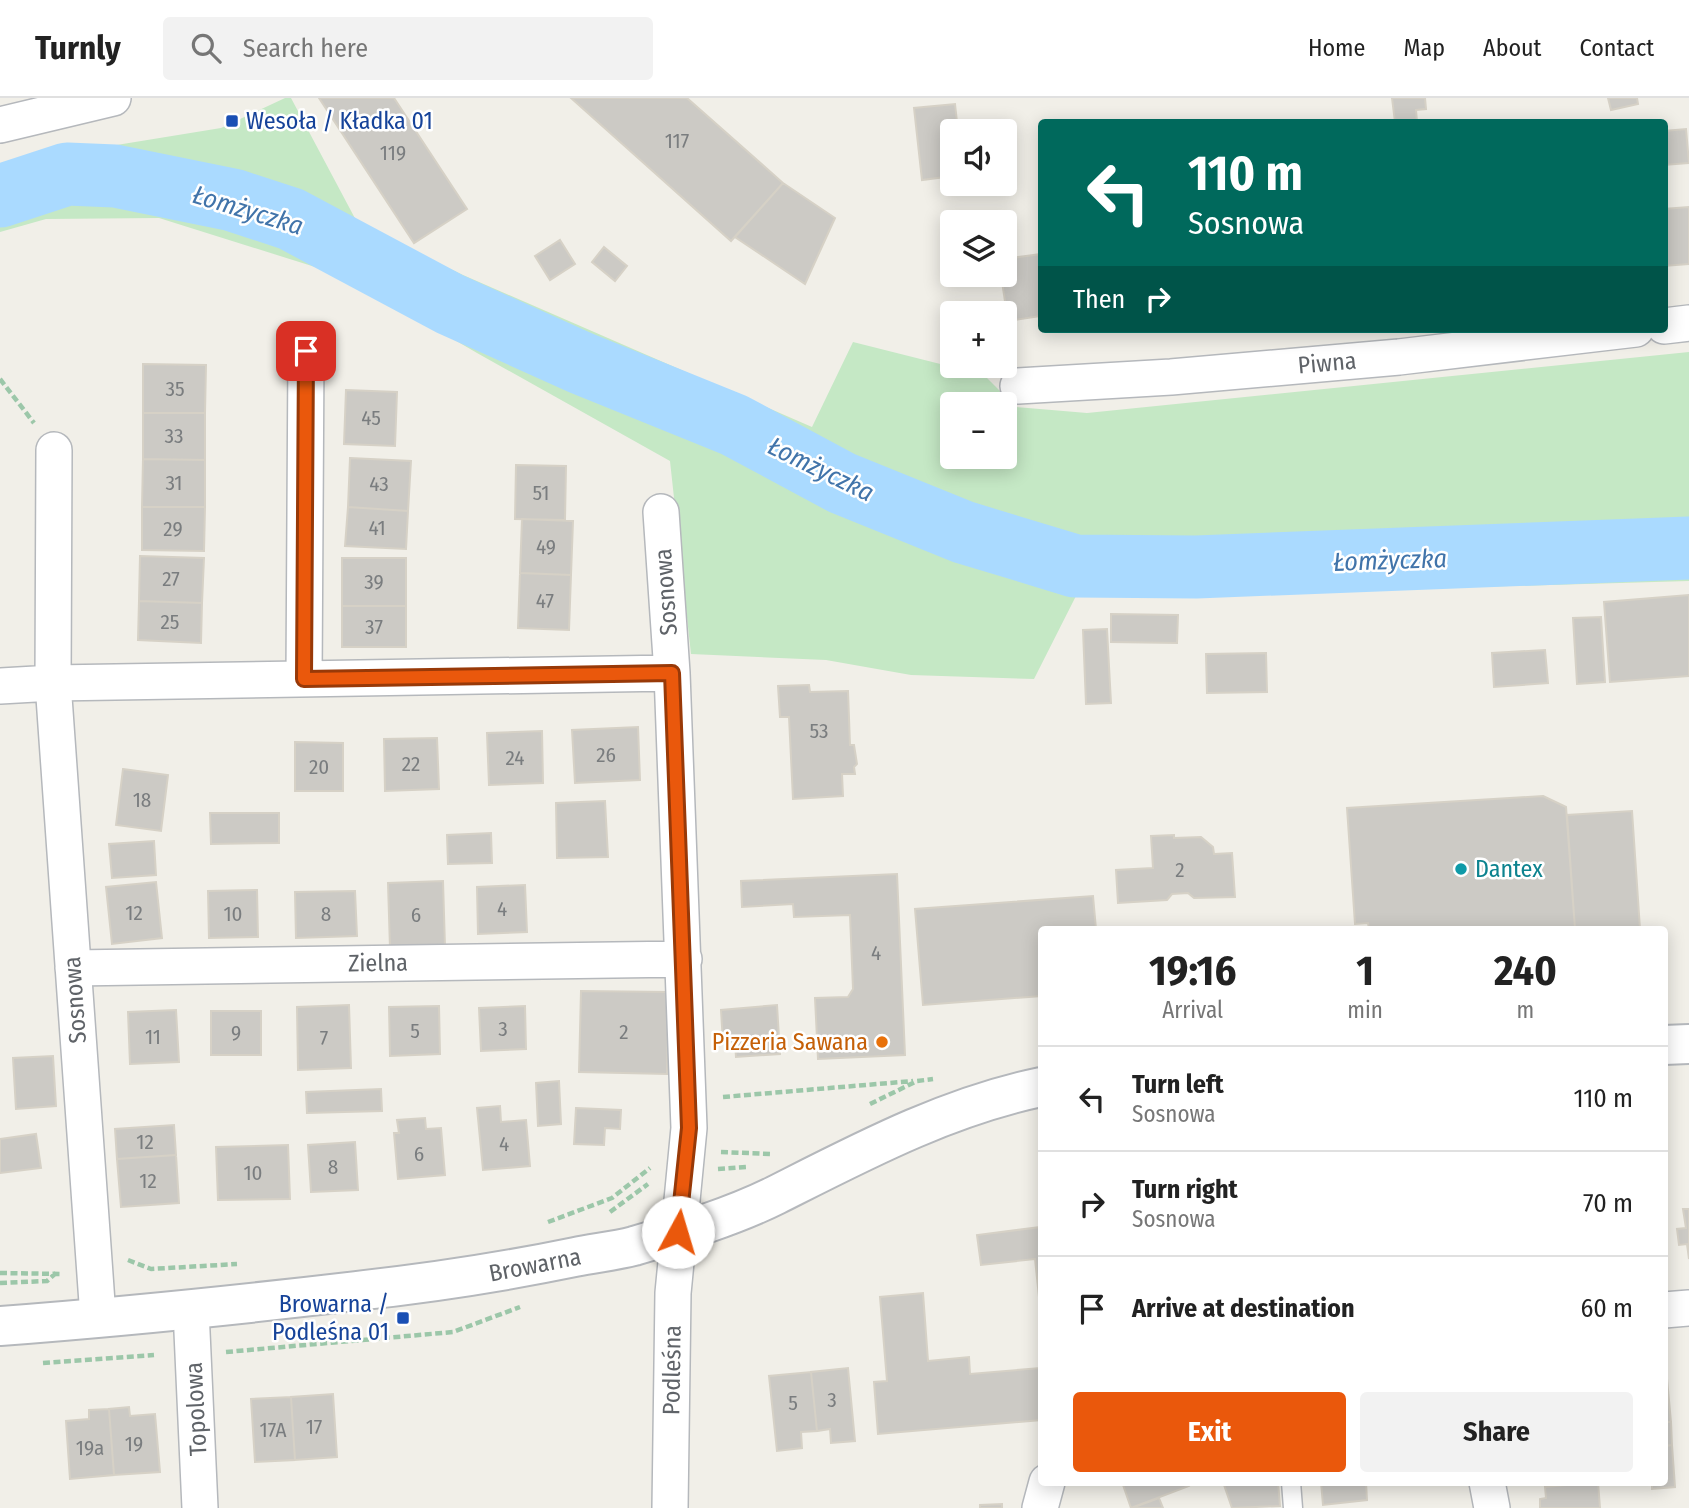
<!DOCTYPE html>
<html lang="en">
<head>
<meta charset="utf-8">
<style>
  body { margin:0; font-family:"Fira Sans Condensed",sans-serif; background:#f2f2f2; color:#222; height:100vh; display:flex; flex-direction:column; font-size:26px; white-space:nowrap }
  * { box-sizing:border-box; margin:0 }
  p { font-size:23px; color:#767676 }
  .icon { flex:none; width:38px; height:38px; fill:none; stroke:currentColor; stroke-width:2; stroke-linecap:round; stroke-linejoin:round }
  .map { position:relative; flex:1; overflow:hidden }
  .details { position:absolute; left:1038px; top:828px; width:630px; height:560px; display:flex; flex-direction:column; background:#fff; border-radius:7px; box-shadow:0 4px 18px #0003 }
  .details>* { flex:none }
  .top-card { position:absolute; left:1038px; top:21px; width:630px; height:214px; border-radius:7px; box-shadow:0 4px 18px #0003; background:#00695c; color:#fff; overflow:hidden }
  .controls { position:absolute; left:940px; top:21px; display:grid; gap:14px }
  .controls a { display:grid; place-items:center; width:77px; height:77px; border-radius:7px; background:#fff; box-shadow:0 4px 18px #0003; font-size:35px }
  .pin { position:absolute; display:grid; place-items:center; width:60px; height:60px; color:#fff; margin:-30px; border-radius:14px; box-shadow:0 4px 10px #0006 }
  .me { position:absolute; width:77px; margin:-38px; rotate:6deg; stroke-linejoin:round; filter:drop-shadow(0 0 5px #0008) }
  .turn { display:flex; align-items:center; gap:24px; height:147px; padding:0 35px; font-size:32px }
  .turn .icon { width:91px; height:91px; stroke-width:2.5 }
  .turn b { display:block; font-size:49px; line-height:60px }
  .then { display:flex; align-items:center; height:66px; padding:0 35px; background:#0003; gap:14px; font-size:26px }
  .eta { display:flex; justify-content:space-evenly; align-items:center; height:119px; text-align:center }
  .eta b { font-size:42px; font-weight:700; line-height:49px }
  .button { display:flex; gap:14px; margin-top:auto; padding:14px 35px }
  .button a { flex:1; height:80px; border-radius:7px; background:#ea580c; color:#fff; font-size:28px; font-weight:700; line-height:80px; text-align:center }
  .button a+a { background:#f2f2f2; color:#222 }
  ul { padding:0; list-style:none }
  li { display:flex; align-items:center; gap:21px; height:105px; padding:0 35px; border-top:2px solid #e0e0e0 }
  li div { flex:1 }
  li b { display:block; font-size:26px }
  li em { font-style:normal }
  header { display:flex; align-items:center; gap:42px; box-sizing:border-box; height:98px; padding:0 35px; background:#fff; border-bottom:2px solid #e0e0e0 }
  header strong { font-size:33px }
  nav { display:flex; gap:38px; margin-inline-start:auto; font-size:24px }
  .search { width:490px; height:63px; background:#f2f2f2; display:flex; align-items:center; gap:18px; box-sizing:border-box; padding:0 24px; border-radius:7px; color:#767676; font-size:26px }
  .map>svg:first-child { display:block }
  .green { fill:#c5e8c5; fill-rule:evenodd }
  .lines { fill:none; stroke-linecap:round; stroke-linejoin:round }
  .river { stroke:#aadaff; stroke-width:63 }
  .building { fill:#cccac5; stroke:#d6d1c6; stroke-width:2 }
  .service-casing { stroke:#b5b8bc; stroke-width:21 }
  .minor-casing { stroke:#b5b8bc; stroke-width:38 }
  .tertiary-casing { stroke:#b5b8bc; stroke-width:42 }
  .path { stroke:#9cc7a9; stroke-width:4.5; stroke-dasharray:7 3.5; stroke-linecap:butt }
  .service { stroke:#fff; stroke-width:18 }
  .minor { stroke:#fff; stroke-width:35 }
  .tertiary { stroke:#fff; stroke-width:38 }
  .route-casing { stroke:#983908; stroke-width:18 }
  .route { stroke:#ea580c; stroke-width:12 }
  .transit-dot { fill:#1a4fb4; stroke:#fff; stroke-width:2.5 }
  .culture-dot { fill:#0f9aa8; stroke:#fff; stroke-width:2.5 }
  .food-dot { fill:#e8710a; stroke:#fff; stroke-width:2.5 }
  .labels { text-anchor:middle; stroke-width:5; stroke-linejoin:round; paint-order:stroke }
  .number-label { font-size:21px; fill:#7a7d7f }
  .transit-label { font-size:24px; fill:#164399; stroke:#fff; text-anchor:start }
  .street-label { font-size:24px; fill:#5f6368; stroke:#fff }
  .culture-label { font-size:24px; fill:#0d838f; stroke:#fff; text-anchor:start }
  .food-label { font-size:24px; fill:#c56008; stroke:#fff; text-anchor:end }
  .water-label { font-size:26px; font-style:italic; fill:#4174aa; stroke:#fff }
</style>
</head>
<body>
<header>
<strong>Turnly</strong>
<div class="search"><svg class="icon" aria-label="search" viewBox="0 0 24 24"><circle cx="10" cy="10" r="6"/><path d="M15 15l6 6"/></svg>Search here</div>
<nav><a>Home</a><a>Map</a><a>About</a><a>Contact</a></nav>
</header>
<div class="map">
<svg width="1689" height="1410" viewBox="0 0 1689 1410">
  <rect width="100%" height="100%" fill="#f1efe8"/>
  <path class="green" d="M285 0H291L358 126 463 177 812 329 853 244 984 277 1016 309 1087 315 1689 254V483L1371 492 1078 494 1034 581 911 577 826 562 691 556 670 363 477 255 347 179 159 120 46 121 0 134V66L221 30ZM952 306H1004V359H952Z"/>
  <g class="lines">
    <path class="river" d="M0 98 67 76 115 78 233 102 291 121 450 206 581 265 734 327 842 385 963 434 1075 468 1196 469 1689 450"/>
  </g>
  <path class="building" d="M319 0H394L467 111 414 145Z
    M571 0H687L783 85 731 143Z
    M1392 0H1425L1426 11 1416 12 1417 24H1395Z
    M1608 0H1637L1638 6 1611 12Z
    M955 6 958 33H952V78L922 82 914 10Z
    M1686 31 1689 65 1664 67V33Z
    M783 85 835 120 805 186 735 139Z
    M1689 109V166L1664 168V111Z
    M560 142 575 166 550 182 535 158Z
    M604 149 627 168 615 183 592 164Z
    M1041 156V218L1008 223 1001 177H1004V161Z
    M143 266 206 267 205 315H143Z
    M346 292 397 294 395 348 344 346Z
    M143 315H205V362L143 361Z
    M350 360 411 363 408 413 348 409Z
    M143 361 205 362V409H142Z
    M516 367 566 368 565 422 515 421Z
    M142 409H205L204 453 142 452Z
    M348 409 408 413 406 451 345 448Z
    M522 421 573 423 571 477 520 475Z
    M140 458 204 460 202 505 139 503Z
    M342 460H406V508H342Z
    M520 475 571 477 569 532 518 530Z
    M1689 497V578L1610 584 1604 504Z
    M139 503 202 505 201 545 138 542Z
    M342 508H406V549H342Z
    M1111 516 1178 517 1177 545 1111 544Z
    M1601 519 1605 584 1577 586 1573 520Z
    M1107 531 1111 605 1086 606 1083 532Z
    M1545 552 1548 585 1494 589 1492 555Z
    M1266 555 1267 594 1207 595 1206 556Z
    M809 587 810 594 848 593 850 647H854L857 666 854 669 855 676H842L843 698 793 701 789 619H780L778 588Z
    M638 629 640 682 575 685 572 632Z
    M542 633 543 685 489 687 487 635Z
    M437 640 439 691 385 693 384 641Z
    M295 644 343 645V693H295Z
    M123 671 168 677 161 733 116 727Z
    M1543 698 1566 709 1575 831H1369L1368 825 1355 826 1347 710Z
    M605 703 608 759 557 760 556 705Z
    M1632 713 1640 831H1575L1567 717Z
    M210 715H279V745L211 746Z
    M491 735 492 765 448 766 447 737Z
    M1174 737V740L1201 739 1213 749 1214 756 1232 755 1235 799 1194 800 1188 795 1172 796 1167 802 1118 805 1116 772 1153 770 1151 738Z
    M154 743 156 777 112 780 109 746Z
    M897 776 905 957 818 961 815 900 848 899 853 891 850 817 794 819 793 806 742 809 741 783Z
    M443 783 445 849 390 850 388 785Z
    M156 784 162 840 112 846 106 789Z
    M525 787 527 834 478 836 477 789Z
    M257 792 258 839 209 840 208 793Z
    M355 793 357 838 296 840 295 794Z
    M1093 798 1096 831H1041V898L923 907 915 811Z
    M581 893 669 894 667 976 579 974Z
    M349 907 351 970 298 972 297 909Z
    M777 907 780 956 736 959 735 945H723L721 912Z
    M439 908 440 956 390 958 389 909Z
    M525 908 526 951 481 953 479 910Z
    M176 912 179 964 130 966 128 914Z
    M211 913H261V957H211Z
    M53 958 56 1008 16 1011 13 960Z
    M559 983 561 1026 538 1028 536 985Z
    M381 991 382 1013 307 1015 306 994Z
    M500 1008 501 1024 526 1022 530 1068 483 1072 477 1010Z
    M576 1010 621 1012 620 1031 605 1030 604 1047 574 1046Z
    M425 1020 426 1031 441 1030 445 1077 398 1081 394 1035H399L397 1022Z
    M174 1027 176 1057 117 1061 115 1031Z
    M36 1036 41 1070 0 1075V1041Z
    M355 1044 358 1092 311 1094 308 1047Z
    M288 1047 290 1101 218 1102 216 1049Z
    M176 1057 179 1105 121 1109 117 1061Z
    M1683 1111H1689V1161L1687 1146 1679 1147 1677 1131 1686 1130Z
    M1041 1129V1218L1035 1161 981 1167 977 1137Z
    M923 1195 928 1263 969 1259 970 1276 1040 1270 1041 1322 878 1336 874 1284 887 1283 880 1199Z
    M848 1270 855 1343 831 1345 830 1331 817 1333 811 1274Z
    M1664 1270H1666L1671 1324H1664Z
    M811 1274 817 1333 801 1334 802 1350 777 1353 769 1278Z
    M333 1296 337 1359 295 1362 291 1299Z
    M291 1299 295 1362 255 1364 251 1301Z
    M129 1309 130 1318 155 1316 160 1374 114 1377 109 1311Z
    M109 1311 114 1377 70 1381 66 1323 89 1321V1312Z
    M1664 1324H1671L1672 1347 1664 1348Z
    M1672 1347 1675 1389 1652 1391V1384H1664V1348Z
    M1122 1384H1188L1189 1388 1131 1410Z
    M1223 1384H1278L1280 1408 1232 1410Z
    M1321 1384H1366L1367 1402 1323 1407Z
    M1598 1384 1600 1410H1540V1401L1546 1400 1545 1389Z
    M1159 1400 1163 1410H1132Z
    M1002 1406V1410H980V1407Z"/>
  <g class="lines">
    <defs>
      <path id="service" d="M1291 1384 1293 1410"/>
      <path id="minor" d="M0 27 113 0
        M1664 228 1689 225
        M1018 288 1171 279 1399 259 1636 231
        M54 352 53 585 98 1219
        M661 414 672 575 689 1030 673 1195 670 1410
        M304 581 306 253
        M0 588 53 585 672 575
        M73 870 684 861
        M191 1212 200 1410
        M1664 1212 1689 1210
        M1487 1384 1492 1410
        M1040 1410 1047 1384"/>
      <path id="tertiary" d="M1664 947 1689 946
        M0 1228C119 1219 237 1207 356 1193 430 1185 502 1174 575 1159 594 1155 615 1153 634 1148 681 1134 732 1119 776 1097 863 1053 946 1009 1041 989"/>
    </defs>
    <use href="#service" class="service-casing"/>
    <use href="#minor" class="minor-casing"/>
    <use href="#tertiary" class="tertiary-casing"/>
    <path class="path" d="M0 281 34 325
      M723 999 913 983
      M870 1006 917 983 933 981
      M721 1054 772 1056
      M718 1071 747 1069
      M610 1114 648 1086
      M548 1124 612 1100 650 1070
      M128 1162 151 1171 237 1166
      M0 1175 62 1176
      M0 1185 47 1183 56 1175
      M226 1254 453 1234 520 1209
      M43 1265 154 1257"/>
    <use href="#service" class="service"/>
    <use href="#minor" class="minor"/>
    <use href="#tertiary" class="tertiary"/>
  </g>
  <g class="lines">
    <defs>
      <path id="route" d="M306 253 304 581 672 575 689 1030 678 1134"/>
    </defs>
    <use href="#route" class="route-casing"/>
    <use href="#route" class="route"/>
  </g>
  <g class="transit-dot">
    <rect x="225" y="16" width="14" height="14" rx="3.5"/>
    <rect x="396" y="1213" width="14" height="14" rx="3.5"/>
  </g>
  <circle class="culture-dot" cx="1461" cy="771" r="7"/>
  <circle class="food-dot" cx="882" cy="944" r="7"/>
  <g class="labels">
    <g class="number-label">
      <text x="677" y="50">117</text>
      <text x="393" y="62">119</text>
      <text x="175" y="298">35</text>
      <text x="371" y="327">45</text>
      <text x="174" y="345">33</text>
      <text x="174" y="392">31</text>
      <text x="379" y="393">43</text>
      <text x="541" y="402">51</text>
      <text x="377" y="437">41</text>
      <text x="173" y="438">29</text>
      <text x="546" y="456">49</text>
      <text x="171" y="488">27</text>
      <text x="374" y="491">39</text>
      <text x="545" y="510">47</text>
      <text x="170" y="531">25</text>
      <text x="374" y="536">37</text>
      <text x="819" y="640">53</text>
      <text x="606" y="664">26</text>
      <text x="515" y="667">24</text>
      <text x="411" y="673">22</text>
      <text x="319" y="676">20</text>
      <text x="142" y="709">18</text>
      <text x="1180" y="779">2</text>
      <text x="502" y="818">4</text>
      <text x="134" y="822">12</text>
      <text x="233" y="823">10</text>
      <text x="326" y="823">8</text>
      <text x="416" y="824">6</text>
      <text x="876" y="862">4</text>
      <text x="503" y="938">3</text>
      <text x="415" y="940">5</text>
      <text x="624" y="941">2</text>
      <text x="236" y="942">9</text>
      <text x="153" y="946">11</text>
      <text x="324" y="947">7</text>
      <text x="145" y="1051">12</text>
      <text x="504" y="1053">4</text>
      <text x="419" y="1063">6</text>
      <text x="333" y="1076">8</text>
      <text x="253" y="1082">10</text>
      <text x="148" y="1090">12</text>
      <text x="832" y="1309">3</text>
      <text x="793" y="1312">5</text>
      <text x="314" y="1336">17</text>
      <text x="273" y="1339">17A</text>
      <text x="134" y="1353">19</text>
      <text x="90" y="1357">19a</text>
    </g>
    <g class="transit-label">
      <text x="246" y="31">Wesoła / Kładka 01</text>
      <text x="389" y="1214" text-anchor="end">Browarna /<tspan x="389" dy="28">Podleśna 01</tspan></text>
    </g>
    <g class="street-label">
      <text transform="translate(1327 265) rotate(-5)" y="8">Piwna</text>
      <text transform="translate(666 494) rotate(-94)" y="8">Sosnowa</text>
      <text transform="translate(378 865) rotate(-1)" y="8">Zielna</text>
      <text transform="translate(75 902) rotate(-94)" y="8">Sosnowa</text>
      <text transform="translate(535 1167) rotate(-11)" y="8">Browarna</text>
      <text transform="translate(672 1272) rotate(-89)" y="8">Podleśna</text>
      <text transform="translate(196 1311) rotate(-93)" y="8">Topolowa</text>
    </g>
    <g class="culture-label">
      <text x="1475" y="779">Dantex</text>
    </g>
    <g class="food-label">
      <text x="868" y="952">Pizzeria Sawana</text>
    </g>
    <g class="water-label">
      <text transform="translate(248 112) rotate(17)" y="9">Łomżyczka</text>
      <text transform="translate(821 371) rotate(26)" y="9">Łomżyczka</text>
      <text transform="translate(1390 462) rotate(-2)" y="9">Łomżyczka</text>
    </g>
  </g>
</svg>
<div class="controls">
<a><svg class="icon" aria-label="sound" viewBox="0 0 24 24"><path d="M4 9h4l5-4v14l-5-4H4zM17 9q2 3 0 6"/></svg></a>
<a><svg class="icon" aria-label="layers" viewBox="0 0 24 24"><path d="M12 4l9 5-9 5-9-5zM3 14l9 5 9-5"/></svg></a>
<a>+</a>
<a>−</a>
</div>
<div class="pin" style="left:306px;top:253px;background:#d93025"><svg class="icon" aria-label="arrive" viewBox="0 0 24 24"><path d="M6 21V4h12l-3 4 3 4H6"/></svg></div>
<svg class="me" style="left:678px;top:1134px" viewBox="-20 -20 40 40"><circle r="19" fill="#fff"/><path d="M0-13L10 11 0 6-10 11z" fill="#ea580c"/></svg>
<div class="top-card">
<div class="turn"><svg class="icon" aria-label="left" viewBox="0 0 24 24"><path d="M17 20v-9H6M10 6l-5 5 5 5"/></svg><div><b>110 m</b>Sosnowa</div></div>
<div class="then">Then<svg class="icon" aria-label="right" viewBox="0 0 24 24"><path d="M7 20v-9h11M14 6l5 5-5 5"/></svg></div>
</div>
<section class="details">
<div class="eta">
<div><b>19:16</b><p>Arrival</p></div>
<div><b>1</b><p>min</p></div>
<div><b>240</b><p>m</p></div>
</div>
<ul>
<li><svg class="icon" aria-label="left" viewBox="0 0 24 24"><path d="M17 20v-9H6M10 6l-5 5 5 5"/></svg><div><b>Turn left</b><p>Sosnowa</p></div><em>110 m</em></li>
<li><svg class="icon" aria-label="right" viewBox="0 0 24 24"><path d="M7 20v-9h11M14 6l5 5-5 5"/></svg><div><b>Turn right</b><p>Sosnowa</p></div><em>70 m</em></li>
<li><svg class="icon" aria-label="arrive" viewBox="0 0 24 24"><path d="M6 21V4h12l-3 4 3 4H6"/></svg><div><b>Arrive at destination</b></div><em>60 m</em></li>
</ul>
<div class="button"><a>Exit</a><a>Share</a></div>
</section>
</div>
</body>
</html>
